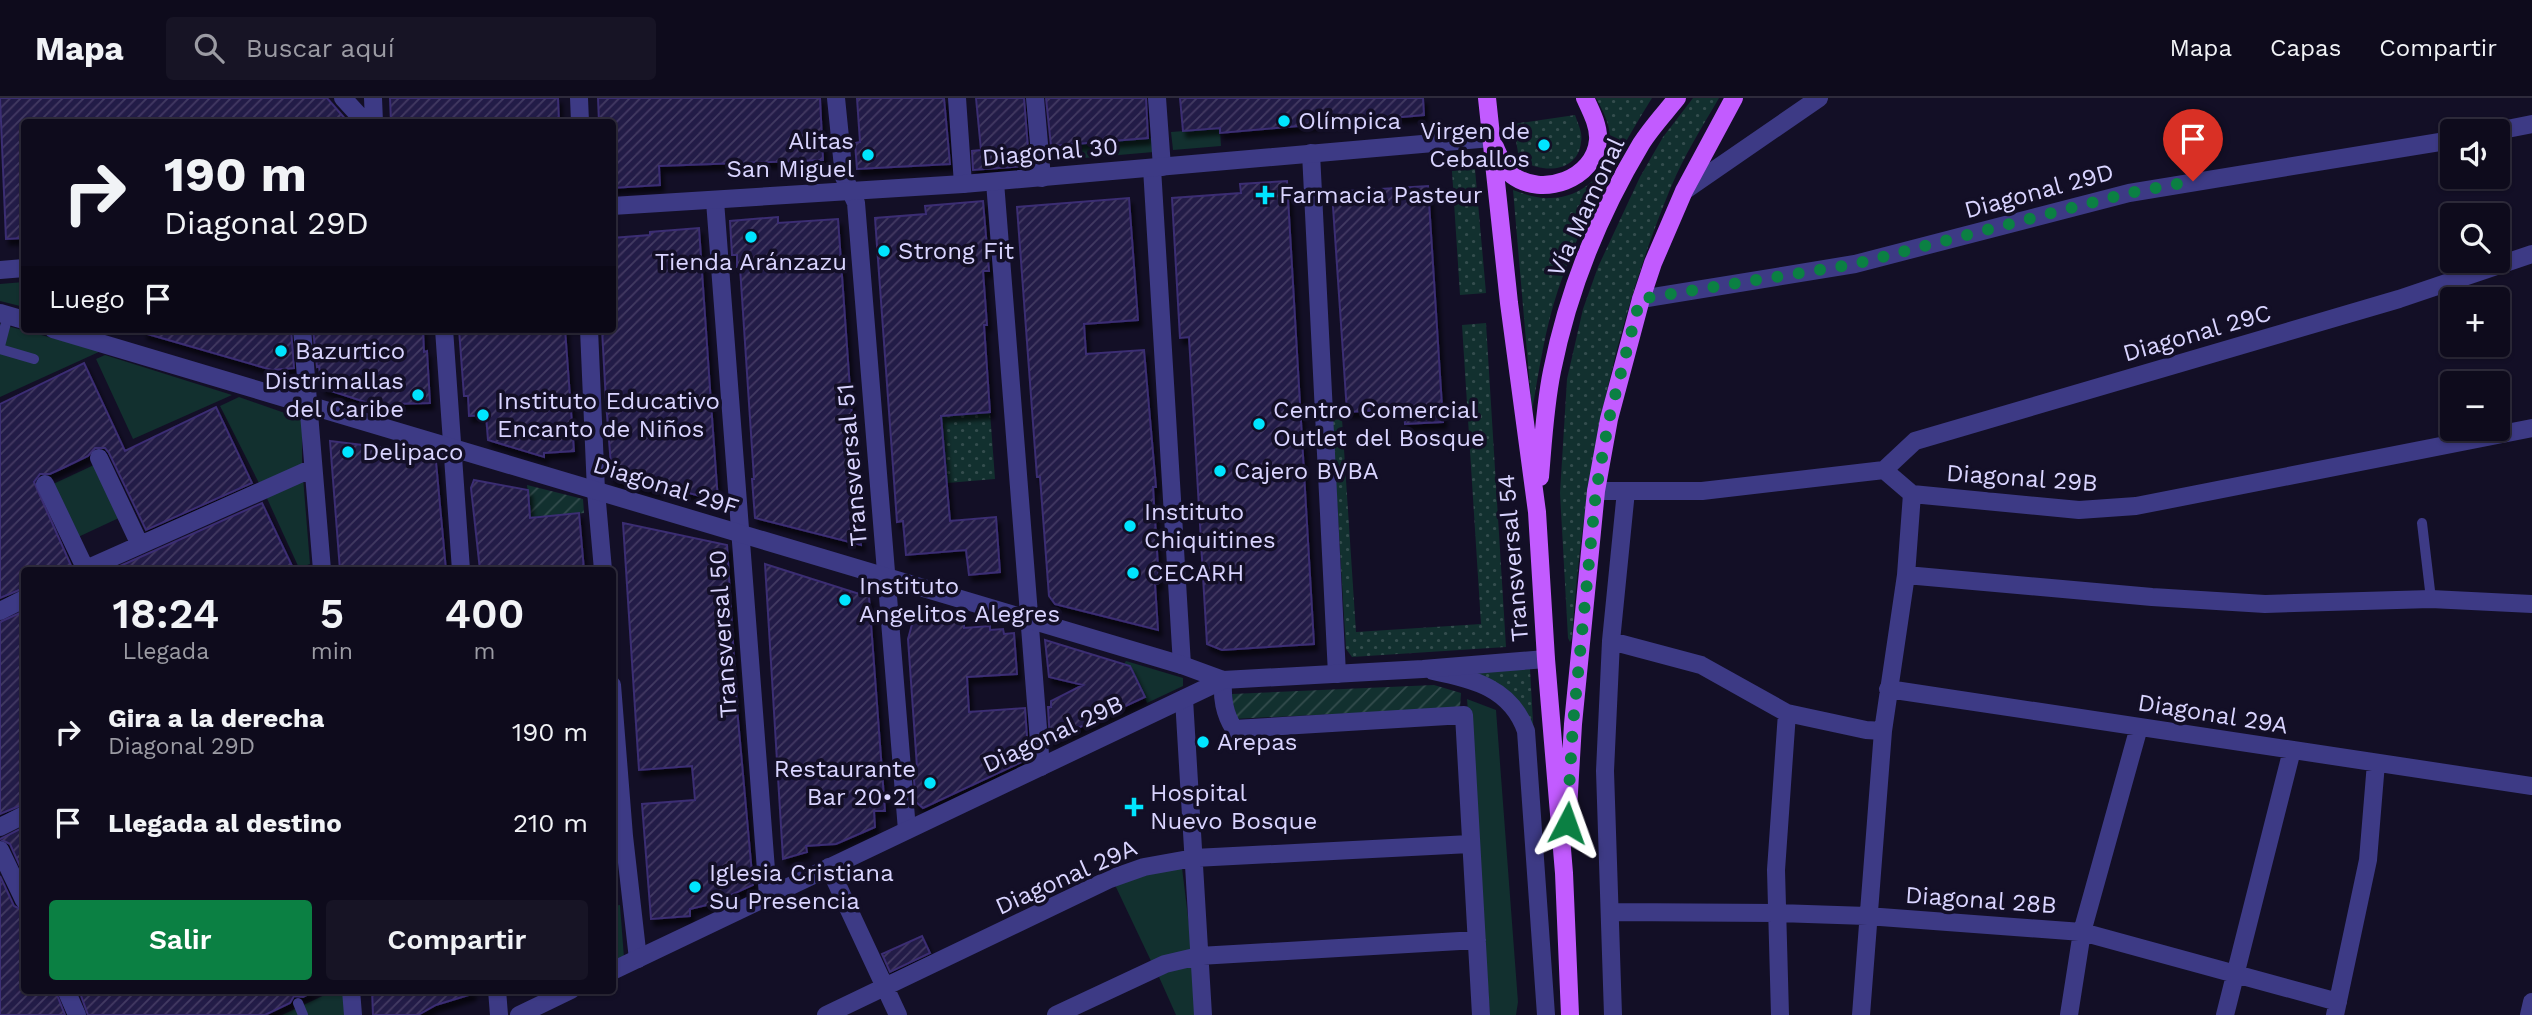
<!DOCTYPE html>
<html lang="es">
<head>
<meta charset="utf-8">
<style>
  body { margin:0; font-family:"Work Sans",sans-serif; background:#171425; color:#f1f3f6; height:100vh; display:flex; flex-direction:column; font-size:26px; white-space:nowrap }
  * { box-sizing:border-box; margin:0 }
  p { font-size:23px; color:#9b9ba3 }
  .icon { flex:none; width:38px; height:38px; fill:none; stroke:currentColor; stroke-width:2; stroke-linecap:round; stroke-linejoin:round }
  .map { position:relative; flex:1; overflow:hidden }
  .panel { position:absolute; left:21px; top:469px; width:595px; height:427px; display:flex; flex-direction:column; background:#0e0b1c; border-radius:7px; box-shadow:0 2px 5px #0004,0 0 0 2px #2e2b3b }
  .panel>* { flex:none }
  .banner { position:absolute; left:21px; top:21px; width:595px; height:214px; border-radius:7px; box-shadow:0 2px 5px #0004,0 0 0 2px #2e2b3b; background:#0e0b1c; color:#f1f3f6; overflow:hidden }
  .buttons { position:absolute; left:2440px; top:21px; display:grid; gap:14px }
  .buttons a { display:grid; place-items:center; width:70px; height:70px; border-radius:7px; background:#0e0b1c; box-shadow:0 2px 5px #0004,0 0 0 2px #2e2b3b; font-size:35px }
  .pin { position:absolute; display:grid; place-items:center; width:60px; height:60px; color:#fff; margin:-72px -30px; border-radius:50% 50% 50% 0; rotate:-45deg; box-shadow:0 0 7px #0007 }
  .pin .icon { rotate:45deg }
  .me { position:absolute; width:77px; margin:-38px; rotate:4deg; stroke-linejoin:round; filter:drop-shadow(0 0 5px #0008) }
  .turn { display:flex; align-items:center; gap:24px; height:147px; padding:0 28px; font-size:32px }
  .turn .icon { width:91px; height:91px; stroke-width:2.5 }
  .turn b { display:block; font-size:49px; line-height:60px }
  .then { display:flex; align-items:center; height:66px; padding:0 28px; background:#0003; gap:14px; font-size:26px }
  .eta { display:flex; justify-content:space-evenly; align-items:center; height:119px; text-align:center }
  .eta b { font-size:42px; font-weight:600; line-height:49px }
  .cta { display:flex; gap:14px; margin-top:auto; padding:14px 28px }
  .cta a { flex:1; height:80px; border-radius:7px; background:#0b8043; color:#fff; font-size:28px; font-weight:600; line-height:80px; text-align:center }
  .cta a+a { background:#171425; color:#f1f3f6 }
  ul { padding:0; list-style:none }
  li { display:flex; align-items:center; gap:21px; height:91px; padding:0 28px }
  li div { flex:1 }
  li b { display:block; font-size:26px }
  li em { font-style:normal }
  header { display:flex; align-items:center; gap:42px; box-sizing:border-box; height:98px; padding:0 35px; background:#0e0b1c; border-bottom:2px solid #2e2b3b }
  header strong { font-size:33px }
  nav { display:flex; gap:38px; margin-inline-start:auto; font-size:24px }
  .search { width:490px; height:63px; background:#171425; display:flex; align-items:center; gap:18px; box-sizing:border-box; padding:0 24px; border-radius:7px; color:#9b9ba3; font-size:26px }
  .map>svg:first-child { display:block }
  .grass { fill:url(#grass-dots) }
  .park { fill:#12302f }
  .garden { fill:url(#garden-furrows) }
  .building { fill:url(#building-hatch); stroke:#3b2d73; stroke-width:2; filter:url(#shadow) }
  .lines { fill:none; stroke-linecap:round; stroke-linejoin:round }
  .service { stroke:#3d3a85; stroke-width:10 }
  .minor { stroke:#3d3a85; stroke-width:18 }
  .tertiary { stroke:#3d3a85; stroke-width:18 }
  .primary { stroke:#c25bff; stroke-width:18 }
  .route { stroke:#0b8043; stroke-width:12; stroke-dasharray:0 21.6 }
  .poi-dot { fill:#00e5ff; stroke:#130f26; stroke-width:2.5 }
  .labels { text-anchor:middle; stroke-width:7; stroke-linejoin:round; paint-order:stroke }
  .poi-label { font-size:24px; fill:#d9d4ff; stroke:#130f26; text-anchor:start }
  .street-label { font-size:24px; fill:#d9d4ff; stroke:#130f26 }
</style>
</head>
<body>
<header>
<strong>Mapa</strong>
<div class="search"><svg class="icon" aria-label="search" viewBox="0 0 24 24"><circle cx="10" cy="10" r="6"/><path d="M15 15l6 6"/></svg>Buscar aquí</div>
<nav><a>Mapa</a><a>Capas</a><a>Compartir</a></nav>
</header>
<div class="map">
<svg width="2532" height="917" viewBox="0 0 2532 917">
  <defs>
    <pattern id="grass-dots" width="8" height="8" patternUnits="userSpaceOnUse" patternTransform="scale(1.75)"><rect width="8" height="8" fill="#12302f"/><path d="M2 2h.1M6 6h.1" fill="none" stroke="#344d4e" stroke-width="1.8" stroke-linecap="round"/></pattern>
    <pattern id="garden-furrows" width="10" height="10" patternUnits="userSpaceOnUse" patternTransform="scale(1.75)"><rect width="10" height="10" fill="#12302f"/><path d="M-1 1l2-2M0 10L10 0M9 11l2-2" fill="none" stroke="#344d4e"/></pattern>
    <pattern id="building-hatch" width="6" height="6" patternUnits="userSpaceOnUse" patternTransform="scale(1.75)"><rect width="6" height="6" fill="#241b47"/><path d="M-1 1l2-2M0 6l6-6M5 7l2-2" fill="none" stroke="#433b63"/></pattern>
    <filter id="shadow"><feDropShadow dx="3.5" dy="6" stdDeviation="2" flood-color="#0009"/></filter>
  </defs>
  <rect width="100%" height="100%" fill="#130f26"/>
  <path class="grass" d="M1596 0H1652C1614 61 1581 124 1558 192 1545 231 1539 272 1532 313L1513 92C1525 96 1537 101 1550 100 1582 100 1611 74 1610 41 1610 26 1603 13 1596 0Z
    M1693 0H1719C1702 29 1684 58 1671 89 1612 232 1582 386 1572 540L1570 544 1568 540 1560 395 1567 281 1583 211 1598 169 1640 79 1663 39Z
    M1575 17C1578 26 1583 35 1581 44 1578 76 1539 76 1519 60L1513 26Z
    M1475 71 1486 195 1460 197 1452 73Z
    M1486 225 1506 549 1352 559 1346 551 1332 322 1342 321 1356 534 1481 526 1462 227Z
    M990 314 995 381 947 385 944 352 892 356 890 339 942 335 941 318Z
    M1530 571 1534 641 1528 619 1451 575Z"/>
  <path class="park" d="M1220 30 1221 48 1173 52 1171 34Z
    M1152 40 1154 54 1049 63 1047 48Z
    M24 184V209L0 203V186Z
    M0 226 101 253 0 299Z
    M105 257 232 297 133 341 96 261Z
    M239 299 302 321V366L259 385 220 308Z
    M96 366 121 419 76 440 51 387Z
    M303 379 310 466 299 470 265 396Z
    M1126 563 1183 580V588L1147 605 1131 568 1124 566Z
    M1467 601 1496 612 1518 904 1516 917H1490Z
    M1155 770H1182L1192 851 1151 863 1115 787Z
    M620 807 624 860 613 865V808Z
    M1194 869 1197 917H1176L1159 879 1168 872Z
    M333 893H343L345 917H282Z"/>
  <path class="garden" d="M527 387 583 401 584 415 531 420Z
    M1434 587 1461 595 1460 610 1233 621 1232 596Z"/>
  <path class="building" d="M0 0H327L348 24H24V140L6 141Z
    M390 0H558L559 24H391Z
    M598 0H820L823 62 659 68 660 87 612 90V24H599Z
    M857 0H944L950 66 857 71 855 45 860 44Z
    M976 0H1024L1028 50H1025V68L973 72 972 53 981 52Z
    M1046 0H1146L1148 40 1051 48Z
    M1180 0H1423L1424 17 1220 35V30L1183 33Z
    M1287 83 1314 546 1222 552 1207 546 1189 239 1180 240 1172 100 1241 95 1240 86Z
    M1428 88 1443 324 1405 326 1404 311 1347 314 1332 94Z
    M1129 100 1138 222 1084 226 1086 256 1144 252 1156 389H1153L1159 485 1155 486 1158 532 1055 506 1049 498 1040 379H1037L1017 109Z
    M983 103 989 173H983L987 227H984L990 314 941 318 950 423 996 419 1000 474 969 477 966 452 906 457 903 423 897 424 875 120 926 116 925 108Z
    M778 119V125L838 121 861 447 755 420 752 381H754L740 169H737V157H732L730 123Z
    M699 130 711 305 718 403 656 386 657 393 612 380 606 304 602 231H612V140L650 137V134Z
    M145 231H291L294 270 272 272 144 235Z
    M313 231H423L424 254 427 253 430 305 393 306V313L322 290 319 268 317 269Z
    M459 231H565L574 353 544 355V359L488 342 486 317 469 318 468 298H464Z
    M84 265 125 353 216 309 252 385 146 432 109 355 105 350H95L88 358 65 369 50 376H40L34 384 73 472H24V490L0 500V306Z
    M330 343 379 349 436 364 446 472H340Z
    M474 382 528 392 530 420 579 415 584 472H480L471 390Z
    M262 405 294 472H111Z
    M623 425 727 447 737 610 753 787 711 806 690 811V818L651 821 642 706 695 702 692 668 639 672Z
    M765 466 869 499 885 713H874L875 729 866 733 836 746 806 748 807 754 783 761Z
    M917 508 964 522V530L990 528V532L1003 531 1004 536 1014 535 1017 576 967 579 969 614 1025 610 1028 653V661L923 710 916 704 913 671 917 669 908 541Z
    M24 513V706L0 716V524Z
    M1045 542 1130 568 1145 599 1050 643 1048 609H1051V603L1083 587 1049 579Z
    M24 729V777L10 746 0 741Z
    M0 778 14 808 24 813V892H55L65 917H0Z
    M922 838 930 855 890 874 882 856Z
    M79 892H316L303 899 294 898 290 905 265 917H88Z
    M372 892H472V896L436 907 418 917H373Z"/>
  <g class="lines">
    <path class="service" d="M0 248 8 217
      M0 251 34 261
      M2422 425 2431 501
      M298 905 303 917"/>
    <path class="minor" d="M343 0 365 24
      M373 0 374 24
      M579 0 580 24
      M836 0 844 79 856 105 907 732
      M957 0 963 86
      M1035 0 1042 80
      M1157 0 1162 69
      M2497 33 2532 26
      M1311 55 1337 576
      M1152 70 1182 567
      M995 84 1041 669
      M1684 93 1819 0
      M715 103 768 798
      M1641 201 1855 166 2129 95 2452 42
      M302 231 322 472
      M444 231 461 472
      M589 231 596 393 603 472
      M99 360 140 447
      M1884 372 1915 343 2399 201 2532 156
      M45 386 86 472
      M1596 393H1702L1884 372 1912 396 2079 412 2136 408 2532 330
      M84 472 313 370
      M1906 477 2152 499 2265 506 2431 501 2532 506
      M0 513 24 501
      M1611 543 1701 567 1787 615 1866 632 1883 633
      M1433 573C1473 581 1511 590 1526 633L1546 917
      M1223 582C1222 600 1224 615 1234 631L1464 617 1481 917
      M612 587 624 738 638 861
      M1888 591 2532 688
      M1184 601 1203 917
      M0 729 24 717
      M829 769 898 917
      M1611 814 1777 815 1867 818 2082 834 2338 904
      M351 892 353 917
      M497 892 499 917
      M826 917 1110 781 1144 769 1194 760 1470 746
      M1056 917 1165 866 1199 858 1477 842
      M1613 917 1605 673 1611 543 1626 393
      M1780 917 1776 772 1787 615
      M1861 917 1883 633 1906 477 1912 396
      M2069 917 2082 834 2139 629
      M2225 917 2292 652
      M2335 917 2368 762 2376 665
      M2529 917 2532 904"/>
    <path class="tertiary" d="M612 108 963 86 1491 40
      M0 172 24 170
      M0 215 24 222
      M53 231 1182 567 1223 582
      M0 752 24 802
      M612 873 1223 582 1423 571 1546 561
      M66 892 77 917
      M519 917 571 892"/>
    <path class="primary" d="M1487 0 1509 205 1537 414 1546 561 1564 775 1570 917
      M1495 49C1499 58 1504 71 1512 77 1542 100 1595 81 1598 42 1599 28 1591 13 1585 0
      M1540 379C1543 344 1545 307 1552 273 1568 193 1599 116 1641 46 1651 30 1665 15 1677 0
      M1568 711 1573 626 1596 393 1609 321 1641 201 1653 165 1684 93 1734 0"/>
  </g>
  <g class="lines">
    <path class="route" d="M1567 725 1573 626 1596 393 1609 321 1640 201 1855 166 2129 95 2193 83"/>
  </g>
  <g class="poi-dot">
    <circle cx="1284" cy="23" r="7"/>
    <circle cx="1544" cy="47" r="7"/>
    <circle cx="868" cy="57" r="7"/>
    <path d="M1261.5 86.5h7v7h7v7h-7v7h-7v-7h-7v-7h7z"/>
    <circle cx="751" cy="139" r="7"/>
    <circle cx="884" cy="153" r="7"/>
    <circle cx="281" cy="253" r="7"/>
    <circle cx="418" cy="297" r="7"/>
    <circle cx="483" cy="317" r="7"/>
    <circle cx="1259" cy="326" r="7"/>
    <circle cx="348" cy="354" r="7"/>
    <circle cx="1220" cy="373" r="7"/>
    <circle cx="1130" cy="428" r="7"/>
    <circle cx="1133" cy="475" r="7"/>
    <circle cx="845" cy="502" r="7"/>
    <circle cx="1203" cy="644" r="7"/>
    <circle cx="930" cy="685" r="7"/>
    <path d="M1130.5 698.5h7v7h7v7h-7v7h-7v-7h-7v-7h7z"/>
    <circle cx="695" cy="789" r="7"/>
  </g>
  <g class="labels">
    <g class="poi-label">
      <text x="1298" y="31">Olímpica</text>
      <text x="1530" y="41" text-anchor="end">Virgen de<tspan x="1530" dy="28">Ceballos</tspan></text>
      <text x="854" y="51" text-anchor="end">Alitas<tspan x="854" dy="28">San Miguel</tspan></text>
      <text x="1279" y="105">Farmacia Pasteur</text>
      <text x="898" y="161">Strong Fit</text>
      <text x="751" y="172" text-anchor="middle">Tienda Aránzazu</text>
      <text x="295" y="261">Bazurtico</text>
      <text x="404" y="291" text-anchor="end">Distrimallas<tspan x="404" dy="28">del Caribe</tspan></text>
      <text x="497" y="311">Instituto Educativo<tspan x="497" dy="28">Encanto de Niños</tspan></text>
      <text x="1273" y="320">Centro Comercial<tspan x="1273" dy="28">Outlet del Bosque</tspan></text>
      <text x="362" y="362">Delipaco</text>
      <text x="1234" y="381">Cajero BVBA</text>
      <text x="1144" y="422">Instituto<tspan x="1144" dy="28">Chiquitines</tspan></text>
      <text x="1147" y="483">CECARH</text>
      <text x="859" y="496">Instituto<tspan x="859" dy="28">Angelitos Alegres</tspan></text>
      <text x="1217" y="652">Arepas</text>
      <text x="916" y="679" text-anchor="end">Restaurante<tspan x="916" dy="28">Bar 20•21</tspan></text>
      <text x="1150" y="703">Hospital<tspan x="1150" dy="28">Nuevo Bosque</tspan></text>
      <text x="709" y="783">Iglesia Cristiana<tspan x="709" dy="28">Su Presencia</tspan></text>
    </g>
    <g class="street-label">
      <text transform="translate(1050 54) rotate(-5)" y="8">Diagonal 30</text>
      <text transform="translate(2039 93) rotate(-15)" y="8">Diagonal 29D</text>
      <text transform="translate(1586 109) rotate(-65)" y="8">Vía Mamonal</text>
      <text transform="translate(2197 235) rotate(-16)" y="8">Diagonal 29C</text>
      <text transform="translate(852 367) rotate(-95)" y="8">Transversal 51</text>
      <text transform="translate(2022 380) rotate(4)" y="8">Diagonal 29B</text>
      <text transform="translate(666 388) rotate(17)" y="8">Diagonal 29F</text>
      <text transform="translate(1513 460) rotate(-95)" y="8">Transversal 54</text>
      <text transform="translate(723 536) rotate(-94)" y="8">Transversal 50</text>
      <text transform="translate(2213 616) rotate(9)" y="8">Diagonal 29A</text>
      <text transform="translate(1053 636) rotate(-25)" y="8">Diagonal 29B</text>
      <text transform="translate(1066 779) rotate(-24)" y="8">Diagonal 29A</text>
      <text transform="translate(1981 802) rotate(4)" y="8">Diagonal 28B</text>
    </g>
  </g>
</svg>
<div class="buttons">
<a><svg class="icon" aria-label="sound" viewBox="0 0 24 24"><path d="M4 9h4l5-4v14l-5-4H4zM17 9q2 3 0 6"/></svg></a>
<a><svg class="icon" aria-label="search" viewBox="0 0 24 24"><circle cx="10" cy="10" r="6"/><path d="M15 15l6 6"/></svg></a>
<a>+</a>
<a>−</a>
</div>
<div class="pin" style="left:2193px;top:83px;background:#d93025"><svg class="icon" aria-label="arrive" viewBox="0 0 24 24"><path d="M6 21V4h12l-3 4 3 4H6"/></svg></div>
<svg class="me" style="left:1567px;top:725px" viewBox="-20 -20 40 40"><path d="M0-17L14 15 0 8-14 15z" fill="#0b8043" stroke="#fff" stroke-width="4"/></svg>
<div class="banner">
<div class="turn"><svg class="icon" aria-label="right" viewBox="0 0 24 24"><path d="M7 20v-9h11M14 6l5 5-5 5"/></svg><div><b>190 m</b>Diagonal 29D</div></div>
<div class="then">Luego<svg class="icon" aria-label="arrive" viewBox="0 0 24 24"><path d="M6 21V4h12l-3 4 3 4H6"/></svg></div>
</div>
<section class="panel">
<div class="eta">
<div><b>18:24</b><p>Llegada</p></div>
<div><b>5</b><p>min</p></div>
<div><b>400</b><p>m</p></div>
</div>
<ul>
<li><svg class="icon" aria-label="right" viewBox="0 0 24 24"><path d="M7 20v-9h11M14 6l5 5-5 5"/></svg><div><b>Gira a la derecha</b><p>Diagonal 29D</p></div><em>190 m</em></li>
<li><svg class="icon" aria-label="arrive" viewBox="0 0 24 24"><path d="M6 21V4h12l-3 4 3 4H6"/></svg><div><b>Llegada al destino</b></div><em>210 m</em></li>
</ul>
<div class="cta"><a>Salir</a><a>Compartir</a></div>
</section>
</div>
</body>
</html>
